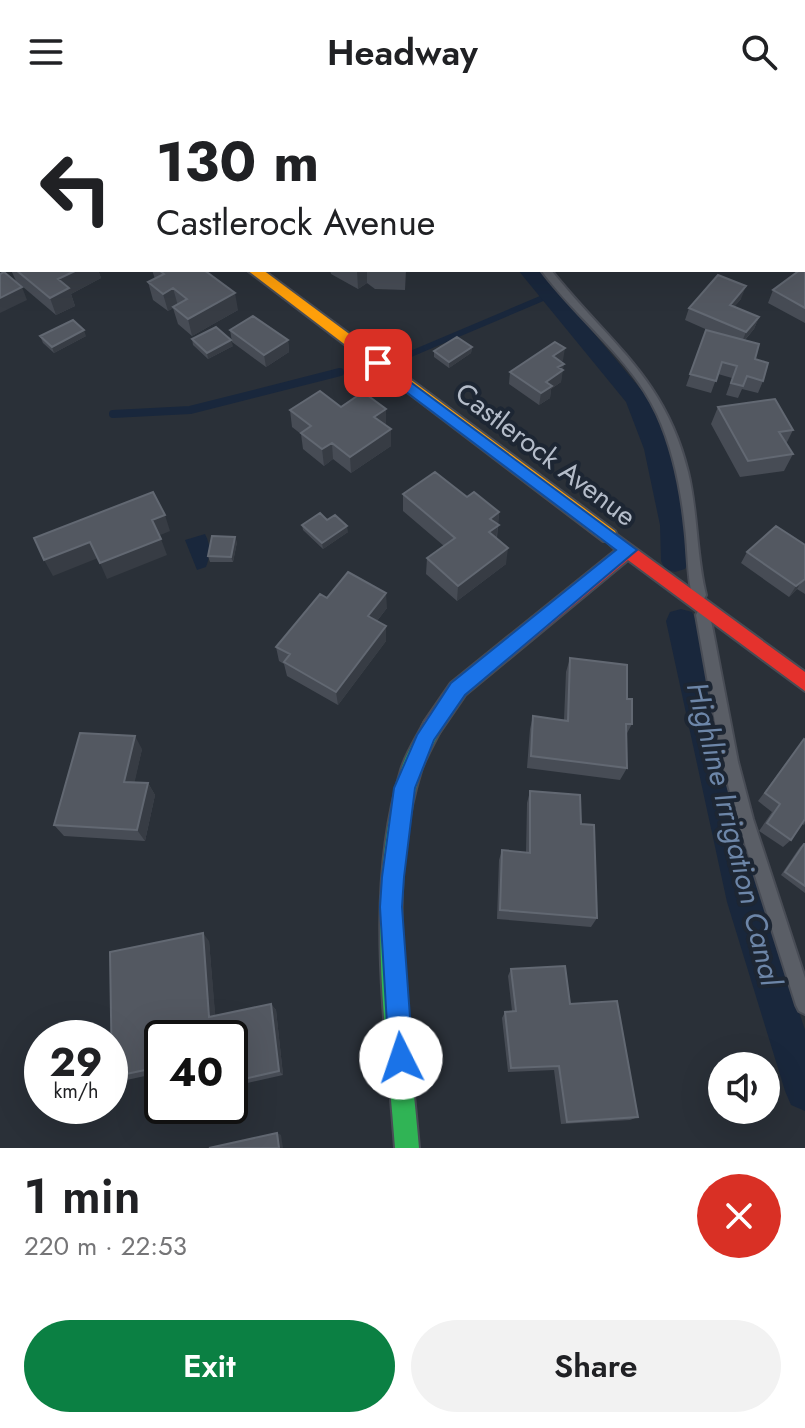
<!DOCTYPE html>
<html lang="en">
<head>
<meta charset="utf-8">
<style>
  body { margin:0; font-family:Jost,sans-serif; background:#f2f2f2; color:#202124; height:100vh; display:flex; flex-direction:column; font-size:30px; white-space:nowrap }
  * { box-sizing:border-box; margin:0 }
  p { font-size:26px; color:#757577 }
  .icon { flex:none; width:44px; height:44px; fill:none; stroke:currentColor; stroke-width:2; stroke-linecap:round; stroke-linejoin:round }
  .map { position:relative; height:1044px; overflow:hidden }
  .details { display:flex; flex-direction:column; background:#fff; flex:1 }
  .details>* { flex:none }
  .banner { position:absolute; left:0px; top:0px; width:806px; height:168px; box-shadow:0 8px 32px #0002; background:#fff; color:#202124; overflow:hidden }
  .tools { position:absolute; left:708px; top:948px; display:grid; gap:16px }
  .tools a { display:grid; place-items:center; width:72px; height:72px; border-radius:50%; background:#fff; box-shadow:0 8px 32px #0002; font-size:40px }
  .speed { position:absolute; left:24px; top:916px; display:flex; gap:16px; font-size:40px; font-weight:700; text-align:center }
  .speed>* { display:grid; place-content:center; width:104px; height:104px; border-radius:50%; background:#fff; box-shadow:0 8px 32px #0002; line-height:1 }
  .speed small { font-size:20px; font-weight:400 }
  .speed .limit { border:4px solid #111; border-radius:12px; background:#fff; color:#111 }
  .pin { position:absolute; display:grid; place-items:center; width:68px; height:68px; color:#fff; margin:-34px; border-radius:16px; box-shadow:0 4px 12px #0006 }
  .me { position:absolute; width:88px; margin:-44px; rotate:356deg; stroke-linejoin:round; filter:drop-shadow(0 0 6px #0008) }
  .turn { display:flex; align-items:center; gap:28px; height:168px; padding:0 24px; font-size:36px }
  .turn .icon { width:104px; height:104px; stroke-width:2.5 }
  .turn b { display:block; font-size:56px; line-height:68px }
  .round { display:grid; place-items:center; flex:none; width:84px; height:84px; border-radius:42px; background:#f2f2f2 }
  .headline { display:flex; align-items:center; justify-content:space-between; height:136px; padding:0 24px }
  h1 { font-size:48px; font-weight:600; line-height:60px }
  .cta { display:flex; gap:16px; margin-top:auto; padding:16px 24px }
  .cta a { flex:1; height:92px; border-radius:48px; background:#0b8043; color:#fff; font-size:32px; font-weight:600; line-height:92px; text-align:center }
  .cta a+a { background:#f2f2f2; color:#202124 }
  header { display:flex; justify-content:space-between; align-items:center; height:104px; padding:0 24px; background:#fff; font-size:36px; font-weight:600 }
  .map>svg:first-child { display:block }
  .water { fill:#19273c }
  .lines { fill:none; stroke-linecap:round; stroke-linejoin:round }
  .stream-far1 { stroke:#19273c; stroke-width:6 }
  .stream { stroke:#19273c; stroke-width:8 }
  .canal { fill:#19273c; fill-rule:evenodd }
  .lane-casing { stroke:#484c55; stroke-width:4 }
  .street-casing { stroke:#484c55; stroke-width:4 }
  .fast-casing { stroke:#484c55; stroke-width:4 }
  .slow-casing { stroke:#484c55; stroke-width:4 }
  .jam-casing { stroke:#484c55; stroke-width:4 }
  .lane { fill:#5a5e66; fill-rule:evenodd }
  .street { fill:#5a5e66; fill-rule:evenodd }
  .fast { fill:#30b455; fill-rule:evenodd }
  .slow { fill:#ff9f0a; fill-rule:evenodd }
  .jam { fill:#e5322d; fill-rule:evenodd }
  .wall { fill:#474c55 }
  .shaded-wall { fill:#373c44 }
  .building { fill:#535861; stroke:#626872; stroke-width:2 }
  .route { fill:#1a73e8; stroke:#114b97; stroke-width:2 }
  .labels { text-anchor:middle; stroke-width:8; stroke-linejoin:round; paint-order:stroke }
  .street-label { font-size:28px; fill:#b4bcc9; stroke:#1d2633 }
  .water-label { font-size:30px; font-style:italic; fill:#6d86a8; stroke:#1d2633 }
</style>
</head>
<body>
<header><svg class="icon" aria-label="menu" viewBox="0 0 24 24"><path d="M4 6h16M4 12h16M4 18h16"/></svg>Headway<svg class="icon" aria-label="search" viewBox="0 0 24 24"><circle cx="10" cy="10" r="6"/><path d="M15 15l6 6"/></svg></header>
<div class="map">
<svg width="805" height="1044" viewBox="0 0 805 1044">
  <rect width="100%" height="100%" fill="#2a3038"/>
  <path class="water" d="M205 430C211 442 211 450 206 463L197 466 185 436Z"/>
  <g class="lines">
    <path class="stream-far1" d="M406 252 550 191"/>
    <path class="stream" d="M113 310 190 306 340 268"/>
    <path class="canal" d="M455 0H473V2H455Z
      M518 166H541L649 295 670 345 688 421 689 457 685 465 675 468 665 465 661 457 660 421 644 345 626 298Z
      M681 505 692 508 696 517 763 798 805 926V1007L791 1001 785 987 727 798 666 517 670 508Z"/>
    <defs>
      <path id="lane" d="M299 0H309L310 2H300Z
        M472 0H480L481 2H473Z
        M572 0H580L581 2H573Z
        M541 166H551C608 238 665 273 688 368 698 409 696 451 706 491L704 495H694L692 491C687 469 688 446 685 423 681 385 673 345 657 310 631 254 577 215 541 166Z
        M703 505 708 507 710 511 738 658 753 715 805 874V910L799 907 796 901 737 715 722 658 696 511 698 507Z"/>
      <path id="street" d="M23 0H42L44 2H25Z
        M804 49H805V59H804Z
        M0 142H2L0 155Z"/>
      <path id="fast" d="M432 614 439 617 442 623C435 638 426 652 421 667 384 784 409 924 419 1044H395C386 920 364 787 401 666 406 649 417 633 425 617Z"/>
      <path id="slow" d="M247 166H263L615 427 617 432 615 437H603Z"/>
      <path id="jam" d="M91 0H106L89 2Z
        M609 425 805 568V587L628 456 465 591 439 629 432 632 425 629 422 623 425 617 451 579 616 446 601 432Z"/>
    </defs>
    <use href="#lane" class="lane-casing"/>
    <use href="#street" class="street-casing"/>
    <use href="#fast" class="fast-casing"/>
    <use href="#slow" class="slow-casing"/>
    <use href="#jam" class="jam-casing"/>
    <use href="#lane" class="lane"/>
    <use href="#street" class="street"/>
    <use href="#fast" class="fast"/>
    <use href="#slow" class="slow"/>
    <use href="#jam" class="jam"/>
  </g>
  <path class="wall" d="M642 0H736L728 2H641Z
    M805 162V219L768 199 773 186Z
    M11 166H98L101 174 71 190 75 202 56 211 16 177Z
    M152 166H204L238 206 192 232 178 220 173 204 168 207 153 196 148 178 155 175Z
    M330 166H406L405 186 375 185 367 179 358 185 331 170Z
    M741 195 734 203 759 213 754 225 745 236 755 255 763 277 758 289 742 285 738 294 726 291 732 274 718 270 711 289 686 282 706 226 712 228 685 216 689 204Z
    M230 226 288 236 289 248 266 263 232 238Z
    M40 232H86L54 249 43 239Z
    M192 235 233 242 208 255 193 241Z
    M472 243 471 249 449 264 434 253V247Z
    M563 256 561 258 562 266 561 278 551 285 550 294 539 301 509 280 510 268Z
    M341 303 386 321 391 342 351 369 333 355 324 362 303 345 301 330 292 323 290 306Z
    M718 303 793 326 786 340 793 350 784 367 740 373 711 320Z
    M403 390 467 393 499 408 497 434 506 460 457 497 426 470 427 454 444 442 403 407Z
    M302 421 348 428 323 445 303 426Z
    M237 438 233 458H210L208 452Z
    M805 441V490L797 485 789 493 741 459 747 448Z
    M327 494 387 504 377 517 386 522V537L338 601 287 572 284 560 279 557 276 543Z
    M570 554 627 595 632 620 626 631 627 664 620 676 527 664 530 625 533 612 564 616 566 568Z
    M804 635 805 636V719L804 721 802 720 791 736 783 743 759 727 772 708 758 697Z
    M142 645 134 679H148L155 691 145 737 64 732 54 721Z
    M530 687 581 720 597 814 591 823 497 815 499 756 502 746 526 749 527 699Z
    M804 740H805V789L781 771 800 743Z
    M209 837 215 912 271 900 276 906 283 971 230 983V934H162V998L155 1000 146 996 145 972 122 977 112 973Z
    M511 865 570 900 638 1013 630 1016 561 1020 554 966 508 968 502 914 505 908 512 907 508 872Z"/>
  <path class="shaded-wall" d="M719 0H736L728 2H711Z
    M2 97V112L0 113V98Z
    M77 166H98L101 174 71 190 75 202 56 211 50 194 58 175Z
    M357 166H367V179L358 185Z
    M746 182 741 195 725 213 730 201Z
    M22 183 27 196 0 209V194Z
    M173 184 178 202 168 207 163 190Z
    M235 189 238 206 192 232 188 215Z
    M759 213 754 225 741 240 746 228Z
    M84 226 86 232 54 249 52 243Z
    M231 236 233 242 208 255 207 249Z
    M288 236 289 248 266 263 264 251Z
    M472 243 471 249 449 264V258Z
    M565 244 563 256 551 264 553 252Z
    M564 260 561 278 551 285 550 294 539 301 541 289 546 278 558 263Z
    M386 305V322L374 313Z
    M391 325V342L351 369 350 353Z
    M332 339 333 355 324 362 322 345Z
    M499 408 496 437 487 444 490 415Z
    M165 411 170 427 158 432 152 416Z
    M347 422 348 428 323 445 322 439Z
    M235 433 237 438 233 458 231 453Z
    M161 435 167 451 107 475 100 459Z
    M90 438 98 454 53 472 44 456Z
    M508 444 506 460 457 497 458 482Z
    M804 474 797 485 789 493 796 482Z
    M386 489 387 504 369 527 368 512Z
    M386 522V537L338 601 336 588Z
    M135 632 142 645 132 690 124 678Z
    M148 679 155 691 145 737 137 726Z
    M203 829 209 837 216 919 209 913Z
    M271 900 276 906 283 971 279 967Z
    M277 1029 281 1031 283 1044H279Z"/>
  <path class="building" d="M515 0H557V2H516Z
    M650 0H700L703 2H652Z
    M757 0H800V2H756Z
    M2 52V64L0 62V53Z
    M0 87 2 88V97L0 98Z
    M805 162V204L773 186 800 166H804Z
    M16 166H77L58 175 69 184 50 194Z
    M159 166H204L235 189 188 215 173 203 187 195 173 184 163 190 148 178 164 170Z
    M4 168 22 183 0 194V170Z
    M718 171 746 182 730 201 759 213 746 228 689 204Z
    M253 212 288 236 264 251 230 226Z
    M73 216 84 226 52 243 40 232Z
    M216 223 231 236 207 249 192 235Z
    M706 226 759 240 755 255 768 259 763 277 747 272 743 282 731 279 737 262 722 258 716 277 690 270Z
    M457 233 472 243 449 258 434 247Z
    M555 238 565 244 553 252 564 260 558 263 563 266 546 278 552 282 541 289 510 268Z
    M320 287 341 303 363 288 386 305 374 313 391 325 350 353 332 339 322 345 301 329 311 322 290 306Z
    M775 295 793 326 779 328 793 350 748 357 718 303Z
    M435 368 467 393 474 388 499 408 490 415 499 421 489 428 508 444 458 482 427 454 455 434 403 390Z
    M153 388 165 411 152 416 161 435 100 459 90 438 44 456 34 434Z
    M320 409 327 416 335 411 347 422 322 439 302 421Z
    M776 422 805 441V475L796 482 747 448Z
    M212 432 235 433 231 453 208 452Z
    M348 468 386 489 368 512 386 522 336 588 284 558 290 550 276 543 320 490 327 494Z
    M570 554 627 561V595H632V620H626L627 664 531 652 533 612 568 617Z
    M80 629 135 632 124 678 148 679 137 726 54 721Z
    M804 635 805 636V715L791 736 767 719 780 700 765 689Z
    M530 687 580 691 581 720 594 721 597 814 500 806 502 746 530 749Z
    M804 740H805V782L785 768Z
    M203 829 209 913 271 900 279 967 230 978V934H162V993L146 996 145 966 112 973 110 848Z
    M565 862 570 900 617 897 638 1013 567 1018 559 962 511 964 505 908 516 907 511 865Z
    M277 1029 279 1044H209Z"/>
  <path class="route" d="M378 254 637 446 465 591 434 636 415 684 404 773 402 803 413 954 409 962 401 966 393 962 389 954 380 803 382 773 394 684 417 631 451 579 616 446 373 263V256Z"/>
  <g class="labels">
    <g class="street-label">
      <text transform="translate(546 350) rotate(37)" y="10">Castlerock Avenue</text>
    </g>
    <g class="water-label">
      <text transform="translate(734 730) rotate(76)" y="10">Highline Irrigation Canal</text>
    </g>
  </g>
</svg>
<div class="tools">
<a><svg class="icon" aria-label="sound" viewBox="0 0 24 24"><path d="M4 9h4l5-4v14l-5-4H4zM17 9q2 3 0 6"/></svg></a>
</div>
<div class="speed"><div>29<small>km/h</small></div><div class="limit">40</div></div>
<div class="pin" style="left:378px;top:259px;background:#d93025"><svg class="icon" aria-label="arrive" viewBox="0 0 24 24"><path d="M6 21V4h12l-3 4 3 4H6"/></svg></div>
<svg class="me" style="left:401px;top:954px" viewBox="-20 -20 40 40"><circle r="19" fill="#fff"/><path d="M0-13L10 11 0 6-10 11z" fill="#1a73e8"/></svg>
<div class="banner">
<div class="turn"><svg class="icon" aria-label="left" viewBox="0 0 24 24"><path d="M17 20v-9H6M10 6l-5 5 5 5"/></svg><div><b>130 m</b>Castlerock Avenue</div></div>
</div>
</div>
<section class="details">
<div class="headline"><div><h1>1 min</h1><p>220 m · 22:53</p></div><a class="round" style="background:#d93025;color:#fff"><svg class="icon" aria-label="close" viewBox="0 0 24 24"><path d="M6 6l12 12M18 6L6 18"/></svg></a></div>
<div class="cta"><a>Exit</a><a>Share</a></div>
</section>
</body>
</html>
